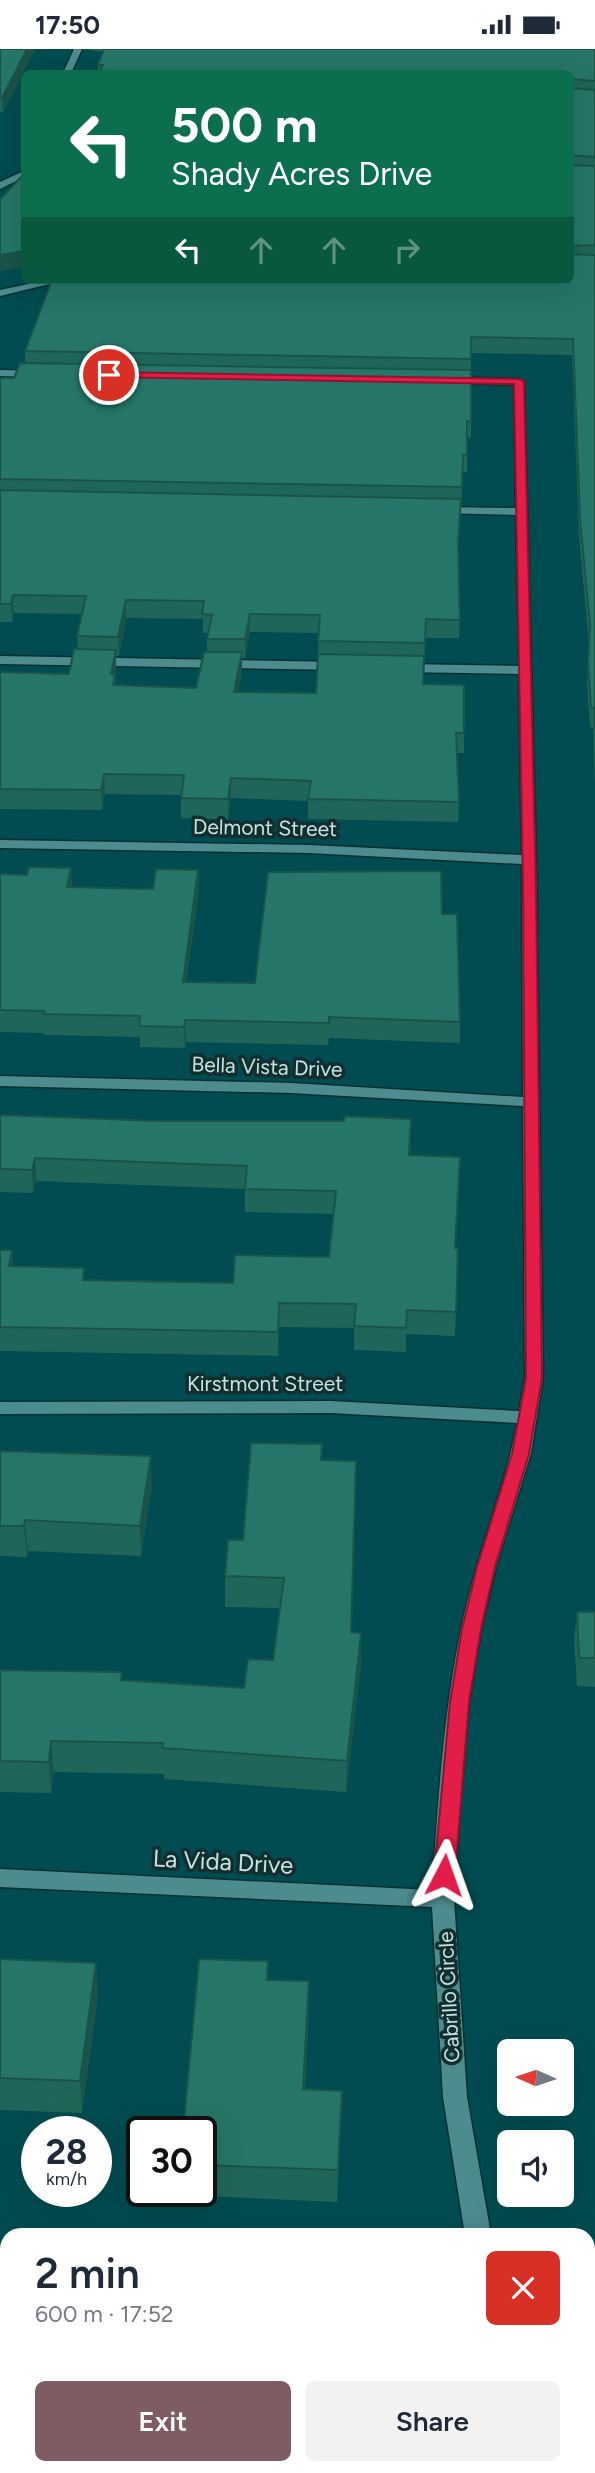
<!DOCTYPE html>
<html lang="en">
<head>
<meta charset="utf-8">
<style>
  body { margin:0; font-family:Figtree,sans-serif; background:#f2f2f3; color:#1f2937; height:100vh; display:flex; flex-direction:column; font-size:26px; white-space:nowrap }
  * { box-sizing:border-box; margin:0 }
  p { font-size:23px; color:#747a83 }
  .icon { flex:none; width:38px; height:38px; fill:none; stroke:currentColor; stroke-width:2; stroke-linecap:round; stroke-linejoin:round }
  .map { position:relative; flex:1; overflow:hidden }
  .panel { position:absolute; left:0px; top:2179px; width:595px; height:247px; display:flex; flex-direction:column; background:#fff; border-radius:21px 21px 0 0; box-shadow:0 7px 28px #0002 }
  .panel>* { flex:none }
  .banner { position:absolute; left:21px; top:21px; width:553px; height:214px; border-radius:10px; box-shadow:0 7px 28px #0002; background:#0b6e4f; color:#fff; overflow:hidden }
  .needle { width:46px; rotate:273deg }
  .fabs { position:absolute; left:497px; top:1990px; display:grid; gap:14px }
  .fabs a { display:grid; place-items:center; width:77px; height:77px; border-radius:10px; background:#fff; box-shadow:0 7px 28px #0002; font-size:35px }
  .speed { position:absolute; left:21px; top:2067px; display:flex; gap:14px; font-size:35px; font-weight:700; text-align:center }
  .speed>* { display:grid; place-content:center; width:91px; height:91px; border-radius:50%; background:#fff; box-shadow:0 7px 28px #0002; line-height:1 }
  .speed small { font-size:18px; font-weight:400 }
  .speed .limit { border:4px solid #111; border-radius:10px; background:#fff; color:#111 }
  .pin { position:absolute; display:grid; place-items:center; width:60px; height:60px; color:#fff; margin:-30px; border:4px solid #fff; border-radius:50%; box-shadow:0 2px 7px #0007 }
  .me { position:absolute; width:77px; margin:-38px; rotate:4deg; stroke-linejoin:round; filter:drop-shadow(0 0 5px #0008) }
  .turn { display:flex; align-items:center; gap:24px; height:147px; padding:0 35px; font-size:32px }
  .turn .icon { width:91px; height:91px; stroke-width:2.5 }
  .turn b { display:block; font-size:49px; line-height:60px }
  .lanes { display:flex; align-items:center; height:66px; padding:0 35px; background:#0003; justify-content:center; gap:35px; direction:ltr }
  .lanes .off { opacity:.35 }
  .round { display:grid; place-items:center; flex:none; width:74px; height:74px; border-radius:10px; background:#f2f2f3 }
  .headline { display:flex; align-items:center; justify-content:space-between; height:119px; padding:0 35px }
  h1 { font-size:42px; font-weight:600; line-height:52px }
  .primary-button { display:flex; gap:14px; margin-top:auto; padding:14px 35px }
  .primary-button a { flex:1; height:80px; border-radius:10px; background:#7f5c64; color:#fff; font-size:28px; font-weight:600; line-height:80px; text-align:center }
  .primary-button a+a { background:#f2f2f3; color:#1f2937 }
  .status { display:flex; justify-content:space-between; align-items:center; height:49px; padding:0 35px; background:#fff; direction:ltr }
  .status svg { height:19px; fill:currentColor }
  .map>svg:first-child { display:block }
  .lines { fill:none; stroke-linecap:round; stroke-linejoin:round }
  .minor-casing { stroke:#0c2f30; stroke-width:3 }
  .tertiary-casing { stroke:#0c2f30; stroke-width:3 }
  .minor { fill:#4c8b8e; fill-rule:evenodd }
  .tertiary { fill:#4c8b8e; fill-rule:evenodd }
  .wall { fill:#206559; fill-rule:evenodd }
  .shaded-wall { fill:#1a5349 }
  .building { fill:#257668; stroke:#1a5349; stroke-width:2 }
  .route { fill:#e11d48; stroke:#92132f; stroke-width:2 }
  .labels { text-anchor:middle; stroke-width:7; stroke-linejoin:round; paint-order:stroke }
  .street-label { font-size:21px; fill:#c4e3e4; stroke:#132e2f }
  .near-street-label { font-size:24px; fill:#c4e3e4; stroke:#132e2f }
</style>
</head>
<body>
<div class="status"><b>17:50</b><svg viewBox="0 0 49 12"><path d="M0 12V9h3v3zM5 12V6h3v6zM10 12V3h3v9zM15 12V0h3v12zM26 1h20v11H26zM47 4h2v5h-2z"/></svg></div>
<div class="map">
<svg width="595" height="2424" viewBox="0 0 595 2424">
  <rect width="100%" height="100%" fill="#004c50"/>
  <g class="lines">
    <defs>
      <path id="minor" d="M74 0H82L71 24H63Z
        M24 122V128L0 140V133Z
        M0 321 40 322 45 325 40 328 0 327Z
        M449 328 519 330 524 333 536 811 543 1329 531 1404 496 1518 481 1580 469 1653 460 1754 454 1850 467 2048 491 2186H465L443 2048 432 1858 0 1838V1820L432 1841C438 1754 443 1666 461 1580 475 1510 504 1444 517 1374L331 1364 0 1365V1353L331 1352 519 1362 525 1329 523 1057 291 1044 0 1037V1027L291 1034 523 1048 522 815 309 804 0 799V791L309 796 522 806 519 625 402 623 396 619 402 615 519 617 516 466 437 464 431 461 437 458 516 459 514 336 445 333V329Z
        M0 607 339 613 345 617 339 621 0 615Z
        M509 2418H536L538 2424H510Z"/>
      <path id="tertiary" d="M47 231H66L0 247V241Z"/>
    </defs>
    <use href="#minor" class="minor-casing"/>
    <use href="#tertiary" class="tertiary-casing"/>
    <use href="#minor" class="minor"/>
    <use href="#tertiary" class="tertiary"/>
  </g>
  <path class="wall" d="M0 0H35L3 63H0Z
    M84 0H595V739L593 679 590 678 587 634 589 595 579 488 572 306 471 304V389H467V423H463L458 501 460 571 459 589H425L424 635 464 684V704H457L459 753 458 773 308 770V752L231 749 228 770 181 769V746L105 745 102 761 0 760V623L69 625 78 600 77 587 82 565 14 564 12 573H0V329H14L25 314V302L570 231V24H98V16L103 3ZM126 569 203 570V584H208L207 590V603L196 639 116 637V607H119ZM250 583 319 584 316 644 238 643 242 622V609H245Z
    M71 819 72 838 153 840 198 821 199 841 186 933 255 934 442 865 460 973V994L329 989 328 996 186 993 185 999 140 998V988L45 986 44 984 0 983V825L27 826Z
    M0 1066 411 1093 410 1106 459 1131 455 1200H458L455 1287 406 1285V1303L354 1301V1279L279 1278 278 1307 0 1302V1201H12L13 1217 85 1231 233 1234 329 1208 334 1165 245 1163V1140L36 1132 33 1144 0 1143Z
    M0 1402 152 1437 141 1507 28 1502 27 1508 0 1507Z
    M322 1411 356 1442 351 1583 361 1615 346 1743 164 1730V1725L54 1723 51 1744 0 1743V1621L122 1623V1631L244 1639 273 1611 280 1559 225 1558V1527L243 1491Z
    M577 1563H595V1638L577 1637 574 1591Z
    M0 1910 98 1946 82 2064 0 2061Z
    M269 1931 309 1964 305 2040 342 2042 337 2153 181 2146 180 2142H201V2082Z
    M0 2198 7 2199V2418L0 2417Z
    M88 2418H349L352 2424H89Z"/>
  <path class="shaded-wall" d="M27 0H35L3 63 2 49Z
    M24 202V218L0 222V206Z
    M13 546 14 564 12 573 11 555Z
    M126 551V569L119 607 118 588Z
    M250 565V583L245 609V590Z
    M116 601V645L114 656 111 625Z
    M242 603V622L234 662V643Z
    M104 725 105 745 102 761 101 741Z
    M231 729V749L228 770V750Z
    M71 819 72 839 67 838Z
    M198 821 199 841 183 954V933Z
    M185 971 186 993 185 999 184 978Z
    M35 1109 36 1132 33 1144 32 1121Z
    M12 1201 13 1224 9 1217Z
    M279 1254V1278L278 1307V1283Z
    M151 1407 152 1437 141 1507 140 1477Z
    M25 1471 28 1502 27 1508 24 1477Z
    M361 1584V1615L346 1743 347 1712Z
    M51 1692 54 1723 51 1744 49 1713Z
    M96 1914 98 1946 82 2064 80 2032Z
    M309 1932V1964L303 2072V2040Z
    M342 2042 341 2073 337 2153 338 2121Z
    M216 2418H237V2424H204Z"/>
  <path class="building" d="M0 0H27L2 49H0Z
    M104 0H595V32L571 30 570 31V24H99L103 16H98Z
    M570 39 595 41V108L571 106 570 107Z
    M570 116 595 117V196L570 197Z
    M24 125V202L0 206V150Z
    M570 205 595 206V681V659H591L588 615 590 576 580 470 573 290 471 288V310L25 302 52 231H570Z
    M20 314 471 321V372H467V406H463L462 438 0 430V329H14Z
    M0 441 461 450 458 494 460 571 426 570 425 594 318 592 320 566 250 565 245 590H207L212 566 202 565 204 552 126 551 118 588 77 587 86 547 13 546 11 555H0Z
    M74 600 116 601 111 625 115 626 113 636 196 639 204 603H242L234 643 316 644 318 605 424 607 423 635 464 636V684H456L459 753 308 750 311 732 231 729 228 750 181 749 184 726 104 725 101 741 0 740V623L69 625Z
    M29 818 71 819 67 838 153 840 156 820 198 821 183 933 255 934 268 823 441 822 442 865H457L460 973 329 968V974L185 971 184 978 139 977 140 967 43 965 44 962 0 961V825L27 826Z
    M0 1066 159 1072H344L345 1067 411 1070 409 1106 460 1108 455 1199 458 1200 456 1263 407 1261 406 1279 354 1277 356 1255 279 1254 278 1283 0 1278V1201H12L9 1217 84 1219 83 1231 233 1234 235 1206 329 1208 336 1142 245 1140 247 1117 35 1109 32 1121 0 1120Z
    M251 1394 322 1395 321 1411 356 1412 351 1583 361 1584 347 1712 162 1699 163 1694 51 1692 49 1713 0 1712V1621L122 1623 121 1631 244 1639 248 1610 273 1611 284 1529 225 1527 228 1491H243Z
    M0 1402 151 1407 140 1477 25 1471 24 1477H0Z
    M577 1563H595V1609H579Z
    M0 1910 96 1914 80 2032 0 2029Z
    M199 1910 268 1912 267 1931 309 1932 303 2040 342 2042 338 2121 201 2116V2082H183Z
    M0 2198 7 2199V2387L0 2386Z
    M100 2418H216L204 2424H103Z
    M242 2418H349L352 2424H245Z"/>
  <path class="route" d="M109 323 519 330 524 332 536 838 542 1329 529 1405 495 1518 481 1580 469 1653 455 1826 452 1831H437L434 1826 450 1653 462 1580 477 1518 512 1405 526 1329 523 838 514 335 106 328Z"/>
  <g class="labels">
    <g class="street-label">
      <text transform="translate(265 779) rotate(1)" y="7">Delmont Street</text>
      <text transform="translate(267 1018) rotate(2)" y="7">Bella Vista Drive</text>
      <text x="265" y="1342">Kirstmont Street</text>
      <text transform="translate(449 1948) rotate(-93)" y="7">Cabrillo Circle</text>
    </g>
    <g class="near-street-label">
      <text transform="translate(223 1813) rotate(3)" y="8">La Vida Drive</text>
    </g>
  </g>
</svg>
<div class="fabs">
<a><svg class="needle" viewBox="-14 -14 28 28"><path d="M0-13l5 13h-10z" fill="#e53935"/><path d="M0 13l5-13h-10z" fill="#747a83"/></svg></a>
<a><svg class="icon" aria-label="sound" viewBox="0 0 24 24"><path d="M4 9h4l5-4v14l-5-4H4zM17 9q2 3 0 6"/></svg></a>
</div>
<div class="speed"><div>28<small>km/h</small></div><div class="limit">30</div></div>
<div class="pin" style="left:109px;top:326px;background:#d93025"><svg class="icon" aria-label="arrive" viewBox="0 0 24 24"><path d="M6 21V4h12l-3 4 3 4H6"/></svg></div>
<svg class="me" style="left:444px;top:1826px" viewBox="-20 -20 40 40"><path d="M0-17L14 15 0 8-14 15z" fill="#e11d48" stroke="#fff" stroke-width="4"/></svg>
<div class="banner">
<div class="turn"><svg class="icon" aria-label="left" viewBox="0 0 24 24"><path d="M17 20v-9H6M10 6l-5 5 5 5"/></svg><div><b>500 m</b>Shady Acres Drive</div></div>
<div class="lanes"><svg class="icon" aria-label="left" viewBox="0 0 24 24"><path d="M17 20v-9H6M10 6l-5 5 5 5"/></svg><svg class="icon off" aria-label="ahead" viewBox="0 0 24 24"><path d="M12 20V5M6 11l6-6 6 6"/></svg><svg class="icon off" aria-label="ahead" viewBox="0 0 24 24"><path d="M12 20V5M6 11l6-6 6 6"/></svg><svg class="icon off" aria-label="right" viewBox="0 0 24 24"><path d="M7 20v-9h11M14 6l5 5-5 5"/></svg></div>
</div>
<section class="panel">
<div class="headline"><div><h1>2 min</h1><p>600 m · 17:52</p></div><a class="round" style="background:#d93025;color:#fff"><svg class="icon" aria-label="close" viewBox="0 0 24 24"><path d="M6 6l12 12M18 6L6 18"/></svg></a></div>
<div class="primary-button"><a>Exit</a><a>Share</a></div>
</section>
</div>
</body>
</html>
